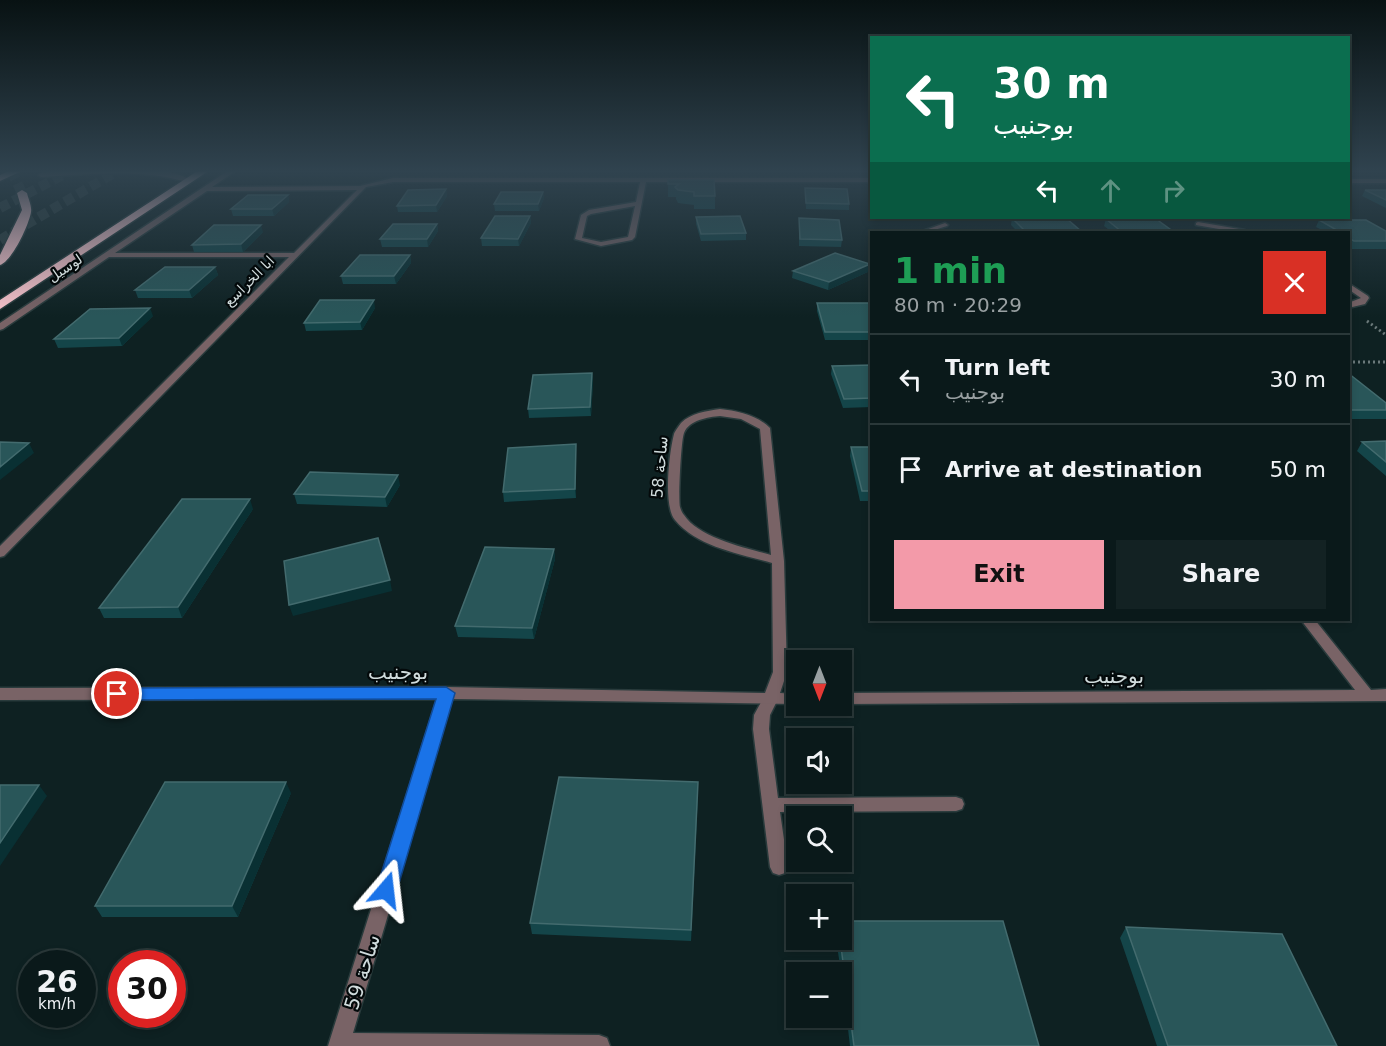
<!DOCTYPE html>
<html lang="en">
<head>
<meta charset="utf-8">
<style>
  body { margin:0; font-family:"DejaVu Sans",Vazirmatn,sans-serif; background:#132223; color:#f1f3f6; height:100vh; display:flex; flex-direction:column; font-size:22px; white-space:nowrap }
  * { box-sizing:border-box; margin:0 }
  p { font-size:20px; color:#99a0a2 }
  .icon { flex:none; width:33px; height:33px; fill:none; stroke:currentColor; stroke-width:2; stroke-linecap:round; stroke-linejoin:round }
  .map { position:relative; flex:1; overflow:hidden }
  .drawer { position:absolute; left:870px; top:231px; width:480px; height:390px; display:flex; flex-direction:column; background:#0a191a; border-radius:0px; box-shadow:0 3px 9px #0003,0 0 0 2px #2a3839 }
  .drawer>* { flex:none }
  .hud { position:absolute; left:870px; top:36px; width:480px; height:183px; border-radius:0px; box-shadow:0 3px 9px #0003,0 0 0 2px #2a3839; background:#0b6e4f; color:#fff; overflow:hidden }
  .needle { width:39px; rotate:180deg }
  .fabs { position:absolute; left:786px; top:650px; display:grid; gap:12px }
  .fabs a { display:grid; place-items:center; width:66px; height:66px; border-radius:0px; background:#0a191a; box-shadow:0 3px 9px #0003,0 0 0 2px #2a3839; font-size:30px }
  .speed { position:absolute; left:18px; top:950px; display:flex; gap:12px; font-size:30px; font-weight:700; text-align:center }
  .speed>* { display:grid; place-content:center; width:78px; height:78px; border-radius:50%; background:#0a191a; box-shadow:0 3px 9px #0003,0 0 0 2px #2a3839; line-height:1 }
  .speed small { font-size:15px; font-weight:400 }
  .speed .limit { border:9px solid #d22; background:#fff; color:#111 }
  .pin { position:absolute; display:grid; place-items:center; width:51px; height:51px; color:#fff; margin:-26px; border:3px solid #fff; border-radius:50%; box-shadow:0 2px 6px #0007 }
  .me { position:absolute; width:66px; margin:-33px; rotate:17deg; stroke-linejoin:round; filter:drop-shadow(0 0 4px #0008) }
  .turn { display:flex; align-items:center; gap:21px; height:126px; padding:0 24px; font-size:27px }
  .turn .icon { width:78px; height:78px; stroke-width:2.5 }
  .turn b { display:block; font-size:42px; line-height:51px }
  .lanes { display:flex; align-items:center; height:57px; padding:0 24px; background:#0003; justify-content:center; gap:30px; direction:ltr }
  .lanes .off { opacity:.35 }
  .round { display:grid; place-items:center; flex:none; width:63px; height:63px; border-radius:0px; background:#132223 }
  .headline { display:flex; align-items:center; justify-content:space-between; height:102px; padding:0 24px }
  h1 { font-size:36px; font-weight:700; line-height:45px; color:#1e9e55 }
  .cta { display:flex; gap:12px; margin-top:auto; padding:12px 24px }
  .cta a { flex:1; height:69px; border-radius:0px; background:#f39aa9; color:#111; font-size:24px; font-weight:700; line-height:69px; text-align:center }
  .cta a+a { background:#132223; color:#f1f3f6 }
  ul { padding:0; list-style:none }
  li { display:flex; align-items:center; gap:18px; height:90px; padding:0 24px; border-top:2px solid #2a3839 }
  li div { flex:1 }
  li b { display:block; font-size:22px }
  li em { font-style:normal }
  .map>svg:first-child { display:block }
  .lines { fill:none; stroke-linecap:round; stroke-linejoin:round }
  .highway-tunnel { stroke:#2b3d3e; stroke-width:10; stroke-dasharray:10 5; stroke-linecap:butt }
  .lane-casing { stroke:#293b3c; stroke-width:3 }
  .street-casing { stroke:#293b3c; stroke-width:3 }
  .highway-casing { stroke:#293b3c; stroke-width:3 }
  .path { stroke:#6a797a; stroke-width:3; stroke-dasharray:2 3; stroke-linecap:butt }
  .lane { fill:#796366; fill-rule:evenodd }
  .street { fill:#796366; fill-rule:evenodd }
  .highway { fill:#fdc6ce; fill-rule:evenodd }
  .wall { fill:#144549 }
  .shaded-wall { fill:#093033 }
  .building { fill:#295659; stroke:#436b6e; stroke-width:1.5 }
  .route { fill:#1a73e8; stroke:#114b97; stroke-width:1.5 }
  .labels { text-anchor:middle; stroke-width:4.5; stroke-linejoin:round; paint-order:stroke }
  .far-street-label { font-size:14px; fill:#d1dcdd; stroke:#03090a }
  .street-label { font-size:16px; fill:#d1dcdd; stroke:#03090a }
  .near-street-label { font-size:20px; fill:#d1dcdd; stroke:#03090a }
</style>
</head>
<body>
<div class="map">
<svg width="1386" height="1046" viewBox="0 0 1386 1046">
  <rect width="100%" height="100%" fill="#0e2122"/>
  <g class="lines">
    <path class="highway-tunnel" d="M11 170 22 193
      M0 208 72 170
      M0 240 119 170"/>
    <defs>
      <path id="lane" d="M95 170C125 170 166 165 193 181L190 183C142 168 91 174 41 177L38 175 41 173Z
        M770 693 775 695 778 699 770 715 769 729 778 798 956 797 962 799 964 804 962 809 956 811 780 812 788 867 785 873 779 875 773 873 770 867 753 729 754 715 765 695Z"/>
      <path id="street" d="M229 170H237L212 187 360 186 393 178H872V182H646L635 237 632 240 601 246 575 239 581 215 589 210 636 202 640 182H393L366 187 4 556 0 557V546L289 257H109L3 329 0 330V323ZM357 190 294 253H115L207 191ZM635 206 628 237 601 242 582 238 587 216 591 214Z
        M1348 179H1386V183H1348Z
        M1198 222 1245 230 1248 232H1236L1196 225V223Z
        M945 223 948 225 947 226 928 232H920Z
        M1348 283 1368 296 1369 298 1365 304 1348 308V303L1361 298 1348 289Z
        M720 409C738 411 757 415 770 428L784 561 787 672 780 693 796 694V704L452 699 353 1033 599 1035 607 1038 610 1046H328L437 699 0 700V688L446 687 765 693 773 672 772 563C741 554 697 547 675 520 663 506 669 453 674 434 675 431 679 426 681 423 691 413 706 411 720 409ZM720 416 741 419 760 429 771 555C746 548 699 538 684 515 682 513 681 510 680 507 678 500 681 440 684 433 689 420 708 417 720 416Z
        M1301 620H1315L1371 690 1386 689V701L842 704V693L1355 690Z"/>
      <path id="highway" d="M11 170H24L0 181V175Z
        M199 170H210L0 309V300Z
        M22 190 27 193C28 198 32 206 31 212 29 225 12 261 0 265V255L22 210 17 193Z"/>
    </defs>
    <use href="#lane" class="lane-casing"/>
    <use href="#street" class="street-casing"/>
    <use href="#highway" class="highway-casing"/>
    <path class="path" d="M1367 321 1386 335
      M1348 362H1386"/>
    <use href="#lane" class="lane"/>
    <use href="#street" class="street"/>
    <use href="#highway" class="highway"/>
  </g>
  <path class="wall" d="M668 180 715 196V209H694V205L678 203 676 199V197H668Z
    M805 188 849 204V210L806 209Z
    M446 189 447 196 437 212H398L397 206Z
    M1365 190H1386V208L1362 196Z
    M543 192 544 198 539 211H495L494 204Z
    M288 195 289 202 274 216H233L231 209Z
    M530 216 531 223 519 246H482L481 238Z
    M696 217 746 233V240L701 241 696 224Z
    M799 218 842 240 841 247 799 246Z
    M1012 218 1082 232H1018L1011 225Z
    M1106 219 1174 232H1112L1104 226Z
    M1319 220 1386 231V249H1351L1348 247V232H1326L1316 227Z
    M437 224 438 231 428 247H382L380 239Z
    M263 232 243 252H194L192 245Z
    M410 255 411 263 396 284H343L341 276Z
    M870 264V271L828 290 792 278 793 271Z
    M215 267 218 275 192 298H138L135 290Z
    M817 303H872V340H825L817 311Z
    M375 308 362 330 306 331 304 323Z
    M153 316 122 346 58 348 54 339Z
    M872 365V407L843 408 831 374 832 366Z
    M592 373 593 382 591 416 529 418 528 409Z
    M1348 373 1386 403V419H1348Z
    M1386 441V476L1357 451 1362 442Z
    M851 447H872V501H860L850 456Z
    M576 454V498L504 502 503 492Z
    M400 485 387 507 297 504 294 494Z
    M253 509 182 618H104L99 608Z
    M554 549 555 559 534 639 458 637 455 626Z
    M291 793 238 917H102L95 906Z
    M698 794 691 941 532 934 530 923Z
    M1126 927 1337 1046H1157L1120 938Z
    M836 939H842L1039 1046H850L842 978V972H841Z"/>
  <path class="shaded-wall" d="M446 189 447 196 437 212 436 205Z
    M543 192 544 198 539 211 538 204Z
    M288 195 289 202 274 216 272 209Z
    M530 216 531 223 519 246 518 239Z
    M437 224 438 231 428 247 427 239Z
    M261 225 263 232 243 252 241 244Z
    M410 255 411 263 396 284 394 276Z
    M870 264V271L828 290 829 282Z
    M215 267 218 275 192 298 189 290Z
    M374 300 375 308 362 330 360 322Z
    M150 308 153 316 122 346 119 338Z
    M592 373 593 382 591 416 590 407Z
    M29 443 34 453 0 480V467Z
    M576 444V498L575 489Z
    M398 475 400 485 387 507 385 497Z
    M250 499 253 509 182 618 178 607Z
    M554 549 555 559 534 639 532 628Z
    M390 580 392 591 293 616 289 605Z
    M286 782 291 793 238 917 232 906Z
    M698 782V794L691 941V930Z
    M39 785 47 796 0 866V843Z"/>
  <path class="building" d="M668 180H714L715 196H694V192L678 190 675 187 679 184H668Z
    M805 188 847 189 849 204 806 203Z
    M446 189 436 205 397 206 408 190Z
    M1365 190H1386V200Z
    M501 192H543L538 204H494Z
    M248 195H288L272 209H231Z
    M495 216H530L518 239 481 238Z
    M740 216 746 233 701 234 696 217Z
    M799 218 839 220 842 240 800 239Z
    M1012 218H1066L1082 232H1026Z
    M1106 219H1156L1174 232H1122Z
    M1319 220H1366L1386 231V241H1354L1348 238V232H1340Z
    M393 224H437L427 239H380Z
    M214 225H261L241 244 192 245Z
    M835 253 870 264 829 282 793 271Z
    M360 255H410L394 276H341Z
    M165 267H215L189 290H135Z
    M320 300H374L360 322 304 323Z
    M817 303H872V332H825Z
    M150 308 119 338 54 339 90 309Z
    M872 365V398L844 399 832 366Z
    M592 373 590 407 528 409 533 375Z
    M1348 373 1386 403V410H1348Z
    M1386 441V462L1362 442Z
    M0 442 29 443 0 467Z
    M576 444 575 489 503 492 508 448Z
    M851 447H872V491H862Z
    M310 472 398 475 385 497 294 494Z
    M182 499H250L178 607 99 608Z
    M378 538 390 580 289 605 284 561Z
    M485 547 554 549 532 628 455 626Z
    M559 777 698 782 691 930 530 923Z
    M165 782H286L232 906H95Z
    M0 785H39L0 843Z
    M842 921H1003L1039 1046H854L840 939H842Z
    M1126 927 1282 934 1337 1046H1168Z"/>
  <linearGradient id="sky" x2="0" y2="1"><stop stop-color="#081213"/><stop offset="0.54" stop-color="#30434f"/><stop offset="1" stop-color="#30434f" stop-opacity="0"/></linearGradient>
  <rect width="1386" height="317" fill="url(#sky)"/>
  <path class="route" d="M446 687 455 693 397 890 394 897 386 900 379 897 376 890 436 699 117 700 111 699 109 694 111 690 117 688Z"/>
  <g class="labels">
    <g class="far-street-label">
      <text transform="translate(65 268) rotate(-34)" y="5">لوسيل</text>
      <text transform="translate(249 281) rotate(-45)" y="5">ابا الخراسع</text>
    </g>
    <g class="street-label">
      <text transform="translate(659 467) rotate(-85)" y="6">ساحة 58</text>
    </g>
    <g class="near-street-label">
      <text x="398" y="679">بوجنيب</text>
      <text x="1114" y="683">بوجنيب</text>
      <text transform="translate(362 972) rotate(-73)" y="7">ساحة 59</text>
    </g>
  </g>
</svg>
<div class="fabs">
<a><svg class="needle" viewBox="-14 -14 28 28"><path d="M0-13l5 13h-10z" fill="#e53935"/><path d="M0 13l5-13h-10z" fill="#99a0a2"/></svg></a>
<a><svg class="icon" aria-label="sound" viewBox="0 0 24 24"><path d="M4 9h4l5-4v14l-5-4H4zM17 9q2 3 0 6"/></svg></a>
<a><svg class="icon" aria-label="search" viewBox="0 0 24 24"><circle cx="10" cy="10" r="6"/><path d="M15 15l6 6"/></svg></a>
<a>+</a>
<a>−</a>
</div>
<div class="speed"><div>26<small>km/h</small></div><div class="limit">30</div></div>
<div class="pin" style="left:117px;top:694px;background:#d93025"><svg class="icon" aria-label="arrive" viewBox="0 0 24 24"><path d="M6 21V4h12l-3 4 3 4H6"/></svg></div>
<svg class="me" style="left:386px;top:890px" viewBox="-20 -20 40 40"><path d="M0-17L14 15 0 8-14 15z" fill="#1a73e8" stroke="#fff" stroke-width="4"/></svg>
<div class="hud">
<div class="turn"><svg class="icon" aria-label="left" viewBox="0 0 24 24"><path d="M17 20v-9H6M10 6l-5 5 5 5"/></svg><div><b>30 m</b>بوجنيب</div></div>
<div class="lanes"><svg class="icon" aria-label="left" viewBox="0 0 24 24"><path d="M17 20v-9H6M10 6l-5 5 5 5"/></svg><svg class="icon off" aria-label="ahead" viewBox="0 0 24 24"><path d="M12 20V5M6 11l6-6 6 6"/></svg><svg class="icon off" aria-label="right" viewBox="0 0 24 24"><path d="M7 20v-9h11M14 6l5 5-5 5"/></svg></div>
</div>
<section class="drawer">
<div class="headline"><div><h1>1 min</h1><p>80 m · 20:29</p></div><a class="round" style="background:#d93025;color:#fff"><svg class="icon" aria-label="close" viewBox="0 0 24 24"><path d="M6 6l12 12M18 6L6 18"/></svg></a></div>
<ul>
<li><svg class="icon" aria-label="left" viewBox="0 0 24 24"><path d="M17 20v-9H6M10 6l-5 5 5 5"/></svg><div><b>Turn left</b><p>بوجنيب</p></div><em>30 m</em></li>
<li><svg class="icon" aria-label="arrive" viewBox="0 0 24 24"><path d="M6 21V4h12l-3 4 3 4H6"/></svg><div><b>Arrive at destination</b></div><em>50 m</em></li>
</ul>
<div class="cta"><a>Exit</a><a>Share</a></div>
</section>
</div>
</body>
</html>
